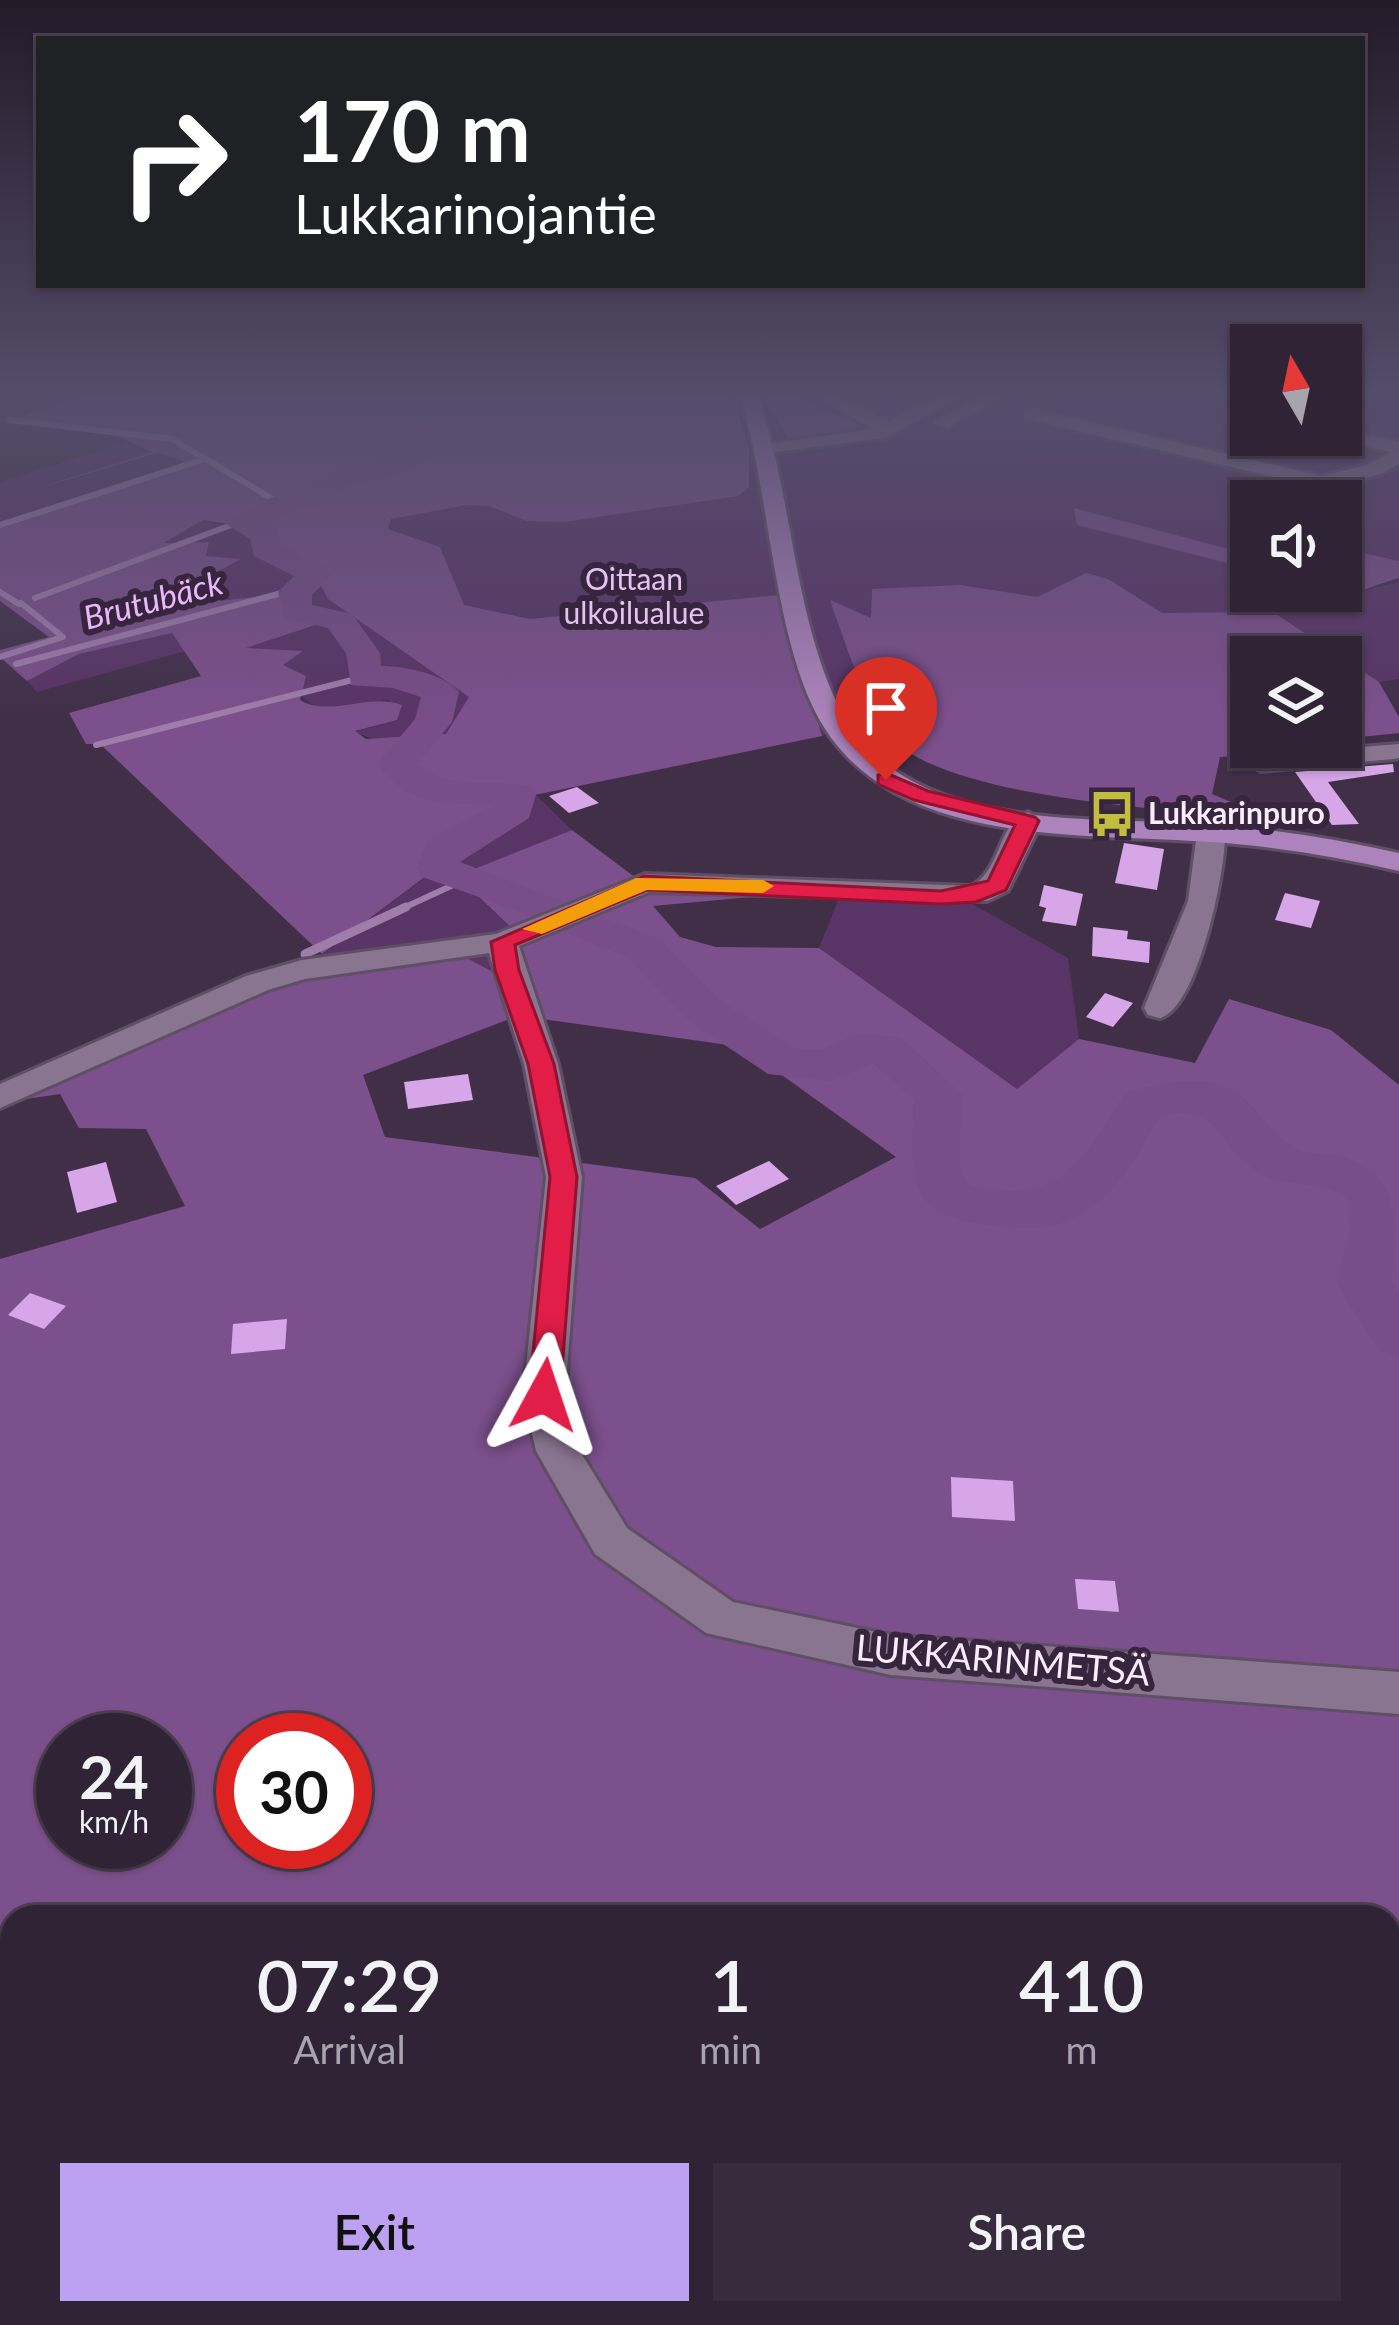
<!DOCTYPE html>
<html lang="en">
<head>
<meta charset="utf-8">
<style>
  body { margin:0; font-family:Lato,sans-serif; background:#392b3e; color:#f1f3f6; height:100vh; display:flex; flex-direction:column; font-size:45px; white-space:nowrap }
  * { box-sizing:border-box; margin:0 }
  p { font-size:39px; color:#a8a4ad }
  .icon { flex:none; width:66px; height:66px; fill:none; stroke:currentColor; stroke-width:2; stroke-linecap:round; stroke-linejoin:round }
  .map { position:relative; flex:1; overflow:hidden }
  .details { position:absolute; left:0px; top:1905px; width:1401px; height:420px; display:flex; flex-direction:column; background:#312336; border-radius:36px 36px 0 0; box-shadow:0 3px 9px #0004,0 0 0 3px #4c4051 }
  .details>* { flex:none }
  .banner { position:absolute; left:36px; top:36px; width:1329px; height:252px; border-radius:0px; box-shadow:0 3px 9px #0004,0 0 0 3px #4c4051; background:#202124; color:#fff; overflow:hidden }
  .needle { width:78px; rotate:351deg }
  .fabs { position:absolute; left:1230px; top:324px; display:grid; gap:24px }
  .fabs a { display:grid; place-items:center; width:132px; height:132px; border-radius:0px; background:#312336; box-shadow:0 3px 9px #0004,0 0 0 3px #4c4051; font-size:60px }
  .speed { position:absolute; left:36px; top:1713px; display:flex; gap:24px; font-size:60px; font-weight:700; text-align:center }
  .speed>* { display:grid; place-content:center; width:156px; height:156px; border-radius:50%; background:#312336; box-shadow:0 3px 9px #0004,0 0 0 3px #4c4051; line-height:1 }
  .speed small { font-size:30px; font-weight:400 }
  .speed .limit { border:18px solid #d22; background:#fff; color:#111 }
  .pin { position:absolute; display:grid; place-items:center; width:102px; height:102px; color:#fff; margin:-123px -51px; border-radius:50% 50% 50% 0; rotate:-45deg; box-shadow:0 0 12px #0007 }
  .pin .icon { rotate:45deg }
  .me { position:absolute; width:132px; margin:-66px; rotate:5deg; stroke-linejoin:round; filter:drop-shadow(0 0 9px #0008) }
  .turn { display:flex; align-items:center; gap:42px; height:252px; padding:0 60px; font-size:54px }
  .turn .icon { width:156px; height:156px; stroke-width:2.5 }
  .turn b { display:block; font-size:84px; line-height:102px }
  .eta { display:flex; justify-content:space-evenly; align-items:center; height:204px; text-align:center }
  .eta b { font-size:72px; font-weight:600; line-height:84px }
  .action { display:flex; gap:24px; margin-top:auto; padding:24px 60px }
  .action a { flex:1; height:138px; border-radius:0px; background:#bca0f2; color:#111; font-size:48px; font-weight:600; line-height:138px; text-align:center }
  .action a+a { background:#392b3e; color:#f1f3f6 }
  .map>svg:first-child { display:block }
  .green { fill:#593467 }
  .forest { fill:#7c508c; fill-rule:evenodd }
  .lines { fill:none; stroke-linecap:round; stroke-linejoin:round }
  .stream-far1 { stroke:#9f7dab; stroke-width:6 }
  .stream { stroke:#9f7dab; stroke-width:9 }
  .river { fill:#784d88; fill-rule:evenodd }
  .building { fill:#d6a6e8 }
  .minor-casing { stroke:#5e4f64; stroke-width:6 }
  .major-casing { stroke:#5e4f64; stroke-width:6 }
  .minor { fill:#897590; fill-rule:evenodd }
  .major { fill:#ac83bc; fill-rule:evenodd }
  .route { fill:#e11d48; stroke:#92132f; stroke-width:3 }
  .slow { fill:#f59e0b }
  .labels { text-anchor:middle; stroke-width:12; stroke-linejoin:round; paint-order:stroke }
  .far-park-label { font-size:30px; fill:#e6c1f4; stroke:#37253d }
  .far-poi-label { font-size:30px; font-weight:bold; fill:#f9edfd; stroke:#37253d; text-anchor:start }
  .far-water-label { font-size:33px; font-style:italic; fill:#e9b7fc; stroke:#37253d }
  .street-label { font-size:36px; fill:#f9edfd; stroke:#37253d }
</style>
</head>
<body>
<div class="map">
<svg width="1399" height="2325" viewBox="0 0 1399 2325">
  <rect width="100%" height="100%" fill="#412f48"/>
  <path class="green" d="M444 393H1251V435H1341V393H1399V575L1341 590V501H1251V591H1338L851 720 822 736 536 795 572 830 457 877 520 936 535 1018 302 970 533 796 354 732 397 720 389 700C328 706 312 726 282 665L301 652 239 650 323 623 285 594 197 603 188 586 238 559 206 556 208 543 162 544 203 520 236 529Z
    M128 442 154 451 36 491 158 453 187 462 0 522V482Z
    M1399 582V679L1379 682 1273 612Z
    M171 632 185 651 37 692 27 681 79 654Z
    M841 893 967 901 1068 958 1079 1039 1017 1090 819 948Z"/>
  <path class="forest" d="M90 393H731L749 447V487L738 496 564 522 527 521 489 506 467 505 391 519 388 529 440 547 464 605 530 619 780 595 822 736 534 795 322 954 100 744H86L69 713 201 676 172 633 79 654 27 681 0 657V650L49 637 0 601V522L185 462 158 453 33 490 152 452 117 436 11 421ZM203 520 279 532 263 540 265 549 313 571 328 599 469 697 446 734 366 739 355 731 397 720 402 705C369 692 331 718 300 700L306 676 283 665 303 651 246 648 325 622 285 594 197 603 189 586 241 559 206 556 209 542 164 543Z
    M762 393H798L825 412 869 424 840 434 788 438Z
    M1074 508 1251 555V569L1077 525Z
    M1341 548 1399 561V578C1367 587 1316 613 1288 591H1341Z
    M1086 573 1108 579 1162 613 1273 612 1379 682 1399 717V733L1341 739V657H1251V747H1268L1257 755 1220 757 1212 794 1274 820C1182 809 951 802 888 736 869 716 841 631 830 600L871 618 872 589 960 585 1037 597Z
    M572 830 636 878 753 889 751 897 653 906 680 937 716 947 819 948 1017 1089 1079 1039 1195 1063 1229 999 1331 1030 1399 1085V2325H0V1259L185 1206 146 1129 79 1128 60 1094 6 1102 259 989 358 964 453 951 501 976 517 1016 363 1075 385 1137 695 1178 760 1229 896 1157 743 1047 535 1018 511 947 519 935 457 876ZM63 1740H165V1842H63ZM243 1740H345V1842H243ZM12 1917H1389V2313H12Z"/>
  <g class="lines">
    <path class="stream-far1" d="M9 420 172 439 281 504
      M0 525 205 459
      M0 592 19 604
      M35 598 242 521
      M0 657 63 637 21 603
      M16 664 304 587
      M96 745 364 677
      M399 910 464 880"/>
    <path class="stream" d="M305 954 406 907"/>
    <path class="river" d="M403 393H436L427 402 444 417 433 457 398 474 350 484 336 501 290 511 266 524 277 528 281 545 327 568 332 575 312 595V605L352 614 380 653 381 666C405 666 444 674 459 692L452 722 417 764C443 791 495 778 530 787L536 795 529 818 460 862 659 939 722 1002 796 1049 822 1050 857 1034 901 1037 963 1096C963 1118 953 1162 966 1181 973 1191 990 1189 1001 1190 1070 1197 1092 1143 1125 1093 1164 1082 1216 1069 1249 1103 1264 1118 1275 1138 1295 1148 1309 1156 1326 1153 1341 1157 1399 1174 1399 1220 1391 1281L1399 1292V1356L1379 1350 1336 1283 1349 1234 1348 1200C1325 1179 1286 1189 1258 1172 1216 1147 1221 1101 1160 1116 1137 1155 1115 1200 1071 1219 1048 1230 1023 1229 999 1226 905 1218 910 1182 914 1100L873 1063 831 1081 768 1074 690 1022 627 957 564 932 558 925 422 877 416 868 429 840 495 805C449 803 404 807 378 763L415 719 421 697 393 688 351 685 346 653 328 628 284 618 278 592 294 576 254 556 250 539 226 524 270 498 315 488 330 471 380 461 410 446 416 419 394 401Z"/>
  </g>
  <path class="building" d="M1393 764 1394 772 1328 782 1359 824 1332 825 1295 772Z
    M577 787 599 803 569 813 549 796Z
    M1124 843 1164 849 1157 890 1115 883Z
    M1044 885 1083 894 1076 926 1042 921 1046 908 1039 906Z
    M1285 893 1320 901 1311 928 1275 920Z
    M1093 927 1128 931 1127 939 1150 942 1149 963 1092 956Z
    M1105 993 1133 1003 1113 1027 1086 1017Z
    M468 1074 473 1100 408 1109 404 1082Z
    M769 1161 789 1179 736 1205 716 1186Z
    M106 1162 117 1202 77 1213 67 1172Z
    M30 1293 66 1306 44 1329 8 1315Z
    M287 1319 285 1349 231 1354 233 1324Z
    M951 1477 1013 1481 1015 1521 952 1517Z
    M1075 1579 1115 1581 1119 1612 1078 1609Z"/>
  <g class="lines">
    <defs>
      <path id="minor" d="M810 393H833L888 421 945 393H969L885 438 762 454V446L769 444 873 429Z
        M987 393H1011L948 427 931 423Z
        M1221 393H1251V403L1223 397Z
        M1034 409 1321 476 1367 465 1391 452 1334 439 1331 435H1341V429L1399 442V464L1381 474 1321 488 1027 419 1024 415Z
        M1399 744V758L1393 759 1261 771 1247 763 1261 755Z
        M1028 812 1042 821 1008 891 987 901 649 892 519 946 558 1064 582 1177 565 1395 578 1448 627 1528 733 1602 891 1635 1399 1672V1714L891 1675 706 1633 595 1554 536 1451 523 1395 546 1177 524 1064 489 953 305 979 268 990 0 1108V1084L246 976 302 960 496 934 645 874 971 886C1001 872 998 821 1028 812Z
        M1211 824 1225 833C1226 870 1198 1008 1160 1018L1148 1015 1144 1008 1188 901 1197 833Z"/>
      <path id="major" d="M739 393H757C792 492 793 610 837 703 899 835 1088 816 1209 824 1273 829 1336 839 1399 853V871C1337 857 1274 846 1210 842 1076 832 877 850 811 703 772 616 769 489 739 393Z"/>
    </defs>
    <use href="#minor" class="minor-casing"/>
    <use href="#major" class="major-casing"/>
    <use href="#minor" class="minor"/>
    <use href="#major" class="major"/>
  </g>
  <linearGradient id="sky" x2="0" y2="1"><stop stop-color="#241a28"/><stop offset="0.55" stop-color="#544d6a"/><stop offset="1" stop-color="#544d6a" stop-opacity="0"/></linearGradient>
  <rect width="1399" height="718" fill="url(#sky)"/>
  <path class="route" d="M886 773 928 791 1035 817 1039 821 1006 890 976 902 941 904 647 890 515 945 519 970 554 1064 577 1177 560 1395 544 1407 533 1404 529 1395 550 1177 528 1064 495 970 491 942 644 876 941 891 988 881 1015 825 914 800 878 784V775Z"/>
  <path class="slow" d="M636 878 763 880 774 886 763 893 647 890 542 934 522 929Z"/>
  <defs>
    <symbol id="bus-bare" viewBox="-9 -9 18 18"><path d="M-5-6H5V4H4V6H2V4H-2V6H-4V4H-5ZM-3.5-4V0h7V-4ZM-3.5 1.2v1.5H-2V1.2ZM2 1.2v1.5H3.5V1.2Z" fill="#c3bd3e" stroke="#37253d" stroke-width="2.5" paint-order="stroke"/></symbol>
  </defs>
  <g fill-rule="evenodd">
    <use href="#bus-bare" x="1079" y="781" width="66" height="66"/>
  </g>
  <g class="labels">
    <g class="far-park-label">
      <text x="634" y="590">Oittaan<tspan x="634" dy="34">ulkoilualue</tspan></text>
    </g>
    <g class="far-poi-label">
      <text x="1148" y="824">Lukkarinpuro</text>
    </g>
    <g class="far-water-label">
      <text transform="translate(153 600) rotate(-15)" y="12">Brutubäck</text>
    </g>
    <g class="street-label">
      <text transform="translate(1003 1660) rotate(5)" y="13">LUKKARINMETSÄ</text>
    </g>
  </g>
</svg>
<div class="fabs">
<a><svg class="needle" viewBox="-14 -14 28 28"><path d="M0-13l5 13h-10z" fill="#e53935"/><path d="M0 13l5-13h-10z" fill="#a8a4ad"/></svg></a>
<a><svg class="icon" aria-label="sound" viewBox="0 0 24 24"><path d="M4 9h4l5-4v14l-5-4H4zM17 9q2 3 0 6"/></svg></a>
<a><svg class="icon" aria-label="layers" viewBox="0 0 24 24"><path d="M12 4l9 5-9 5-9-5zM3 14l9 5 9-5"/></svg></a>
</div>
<div class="speed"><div>24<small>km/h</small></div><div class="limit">30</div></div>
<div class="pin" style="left:886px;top:780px;background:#d93025"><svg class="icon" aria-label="arrive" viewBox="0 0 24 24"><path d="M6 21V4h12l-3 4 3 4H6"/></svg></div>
<svg class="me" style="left:544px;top:1395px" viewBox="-20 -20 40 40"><path d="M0-17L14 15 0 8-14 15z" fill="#e11d48" stroke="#fff" stroke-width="4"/></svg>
<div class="banner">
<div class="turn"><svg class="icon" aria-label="right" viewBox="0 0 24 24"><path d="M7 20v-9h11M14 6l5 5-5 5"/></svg><div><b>170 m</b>Lukkarinojantie</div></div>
</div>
<section class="details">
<div class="eta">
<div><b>07:29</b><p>Arrival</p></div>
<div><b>1</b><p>min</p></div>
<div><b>410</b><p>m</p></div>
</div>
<div class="action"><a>Exit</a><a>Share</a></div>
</section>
</div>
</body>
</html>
